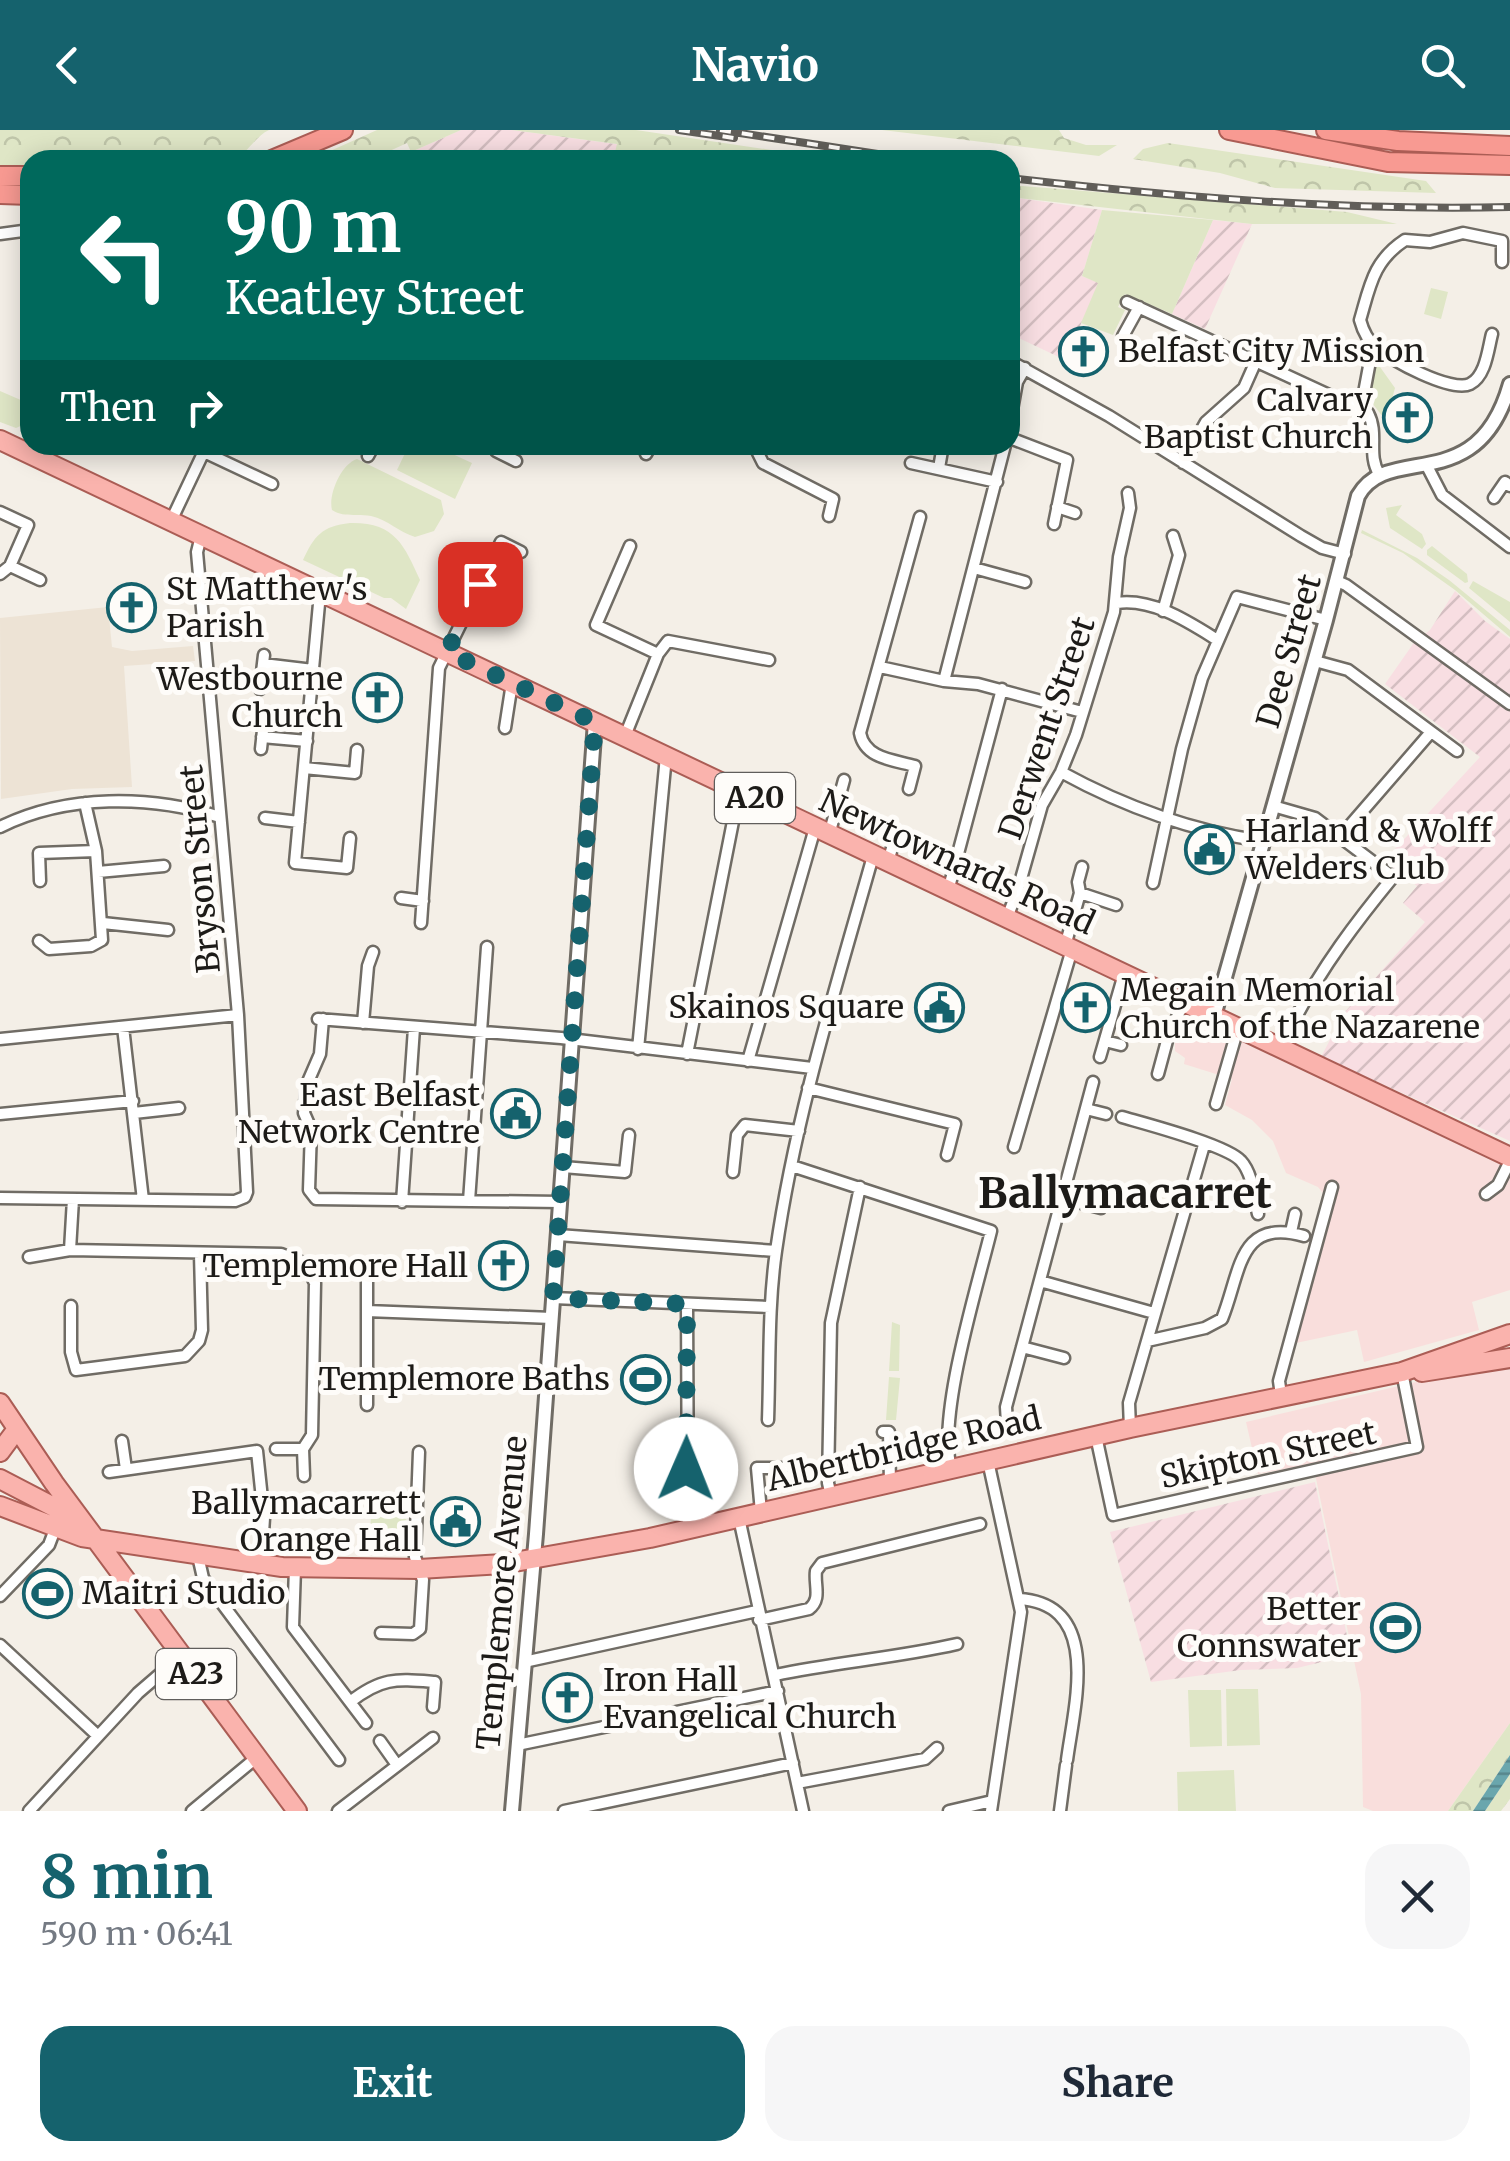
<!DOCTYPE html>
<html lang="en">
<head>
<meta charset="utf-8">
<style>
  body { margin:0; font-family:Merriweather,serif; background:#f6f6f7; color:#1f2937; height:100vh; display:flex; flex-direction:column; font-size:38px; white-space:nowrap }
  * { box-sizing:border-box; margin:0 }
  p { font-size:32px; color:#747a83 }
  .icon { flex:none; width:55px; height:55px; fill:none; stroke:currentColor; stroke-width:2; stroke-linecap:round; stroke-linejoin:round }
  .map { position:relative; height:1681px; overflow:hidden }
  .side { display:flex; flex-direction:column; background:#fff; flex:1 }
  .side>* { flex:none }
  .top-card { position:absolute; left:20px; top:20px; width:1000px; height:305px; border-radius:30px; box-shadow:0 5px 25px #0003; background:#00695c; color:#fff; overflow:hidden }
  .pin { position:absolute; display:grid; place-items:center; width:85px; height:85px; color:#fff; margin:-42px; border-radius:20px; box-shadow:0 5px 15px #0006 }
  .me { position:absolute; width:110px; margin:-55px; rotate:1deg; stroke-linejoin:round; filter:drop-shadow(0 0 8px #0008) }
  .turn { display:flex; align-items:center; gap:35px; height:210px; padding:0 40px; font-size:45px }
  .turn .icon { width:130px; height:130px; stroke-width:2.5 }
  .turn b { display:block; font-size:70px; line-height:85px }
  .then { display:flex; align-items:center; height:95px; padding:0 40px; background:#0003; gap:20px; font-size:38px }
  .round { display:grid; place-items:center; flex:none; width:105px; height:105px; border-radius:30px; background:#f6f6f7 }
  .summary { display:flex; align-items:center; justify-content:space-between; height:170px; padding:0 40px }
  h1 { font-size:60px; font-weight:700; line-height:75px; color:#15626d }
  .button { display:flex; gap:20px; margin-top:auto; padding:20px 40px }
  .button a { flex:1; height:115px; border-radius:30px; background:#15626d; color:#fff; font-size:40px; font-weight:700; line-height:115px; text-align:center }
  .button a+a { background:#f6f6f7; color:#1f2937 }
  header { display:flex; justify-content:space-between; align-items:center; height:130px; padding:0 40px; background:#15626d; color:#fff; font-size:45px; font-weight:700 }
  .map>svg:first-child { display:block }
  .commercial { fill:#f9dedc }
  .industrial { fill:url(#industrial-furrows) }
  .built { fill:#ede3d5 }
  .green { fill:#dfe6c6 }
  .forest { fill:url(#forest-crowns) }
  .water { fill:url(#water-rules) }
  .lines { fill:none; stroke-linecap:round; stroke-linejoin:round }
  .minor-casing { stroke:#706c65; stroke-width:15 }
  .tertiary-casing { stroke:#706c65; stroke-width:18 }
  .primary-casing { stroke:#ab5d55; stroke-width:22 }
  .trunk-casing { stroke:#ab5d55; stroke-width:22 }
  .minor { stroke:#fff; stroke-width:10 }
  .tertiary { stroke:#fff; stroke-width:12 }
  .primary { stroke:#fab3ad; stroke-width:18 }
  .trunk { stroke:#f89a92; stroke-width:18 }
  .rail-casing { stroke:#615e59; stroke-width:8 }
  .rail { stroke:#fefcf9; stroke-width:4; stroke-dasharray:11; stroke-linecap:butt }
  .route { stroke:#15626d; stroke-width:18; stroke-dasharray:0 32.4 }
  .labels { text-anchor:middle; stroke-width:10; stroke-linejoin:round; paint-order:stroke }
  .shield { fill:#fefcf9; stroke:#605e5c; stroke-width:2.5 }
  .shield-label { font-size:30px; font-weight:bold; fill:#1d1b18 }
  .poi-label { font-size:32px; fill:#1d1b18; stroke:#fefcf9; text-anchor:end }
  .street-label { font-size:32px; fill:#1d1b18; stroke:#fefcf9 }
  .district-label { font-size:42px; font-weight:bold; fill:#1d1b18; stroke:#fefcf9 }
</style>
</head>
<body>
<header><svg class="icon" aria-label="back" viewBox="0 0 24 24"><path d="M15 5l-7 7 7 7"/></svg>Navio<svg class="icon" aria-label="search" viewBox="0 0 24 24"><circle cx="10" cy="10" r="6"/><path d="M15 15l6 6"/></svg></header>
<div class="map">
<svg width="1510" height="1681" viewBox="0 0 1510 1681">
  <defs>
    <pattern id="industrial-furrows" width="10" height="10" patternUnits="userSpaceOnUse" patternTransform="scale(2.5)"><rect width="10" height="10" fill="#f8dee2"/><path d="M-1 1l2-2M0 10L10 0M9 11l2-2" fill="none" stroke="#d4bec1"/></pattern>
    <pattern id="forest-crowns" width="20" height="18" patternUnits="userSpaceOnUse" patternTransform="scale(2.5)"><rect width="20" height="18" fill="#dfe6c6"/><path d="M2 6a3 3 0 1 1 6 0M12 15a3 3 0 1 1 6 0" fill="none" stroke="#bfc5a9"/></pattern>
    <pattern id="water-rules" width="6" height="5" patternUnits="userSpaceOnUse" patternTransform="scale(2.5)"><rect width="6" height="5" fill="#6aa6ad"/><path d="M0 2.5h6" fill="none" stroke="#57868c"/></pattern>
  </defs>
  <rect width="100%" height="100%" fill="#f4efe7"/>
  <path class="commercial" d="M1189 887 1510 1037V1160L1472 1172 1479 1200 1364 1232 1357 1200 1296 1213 1323 1063 1318 1057 1286 1043 1273 1011 1252 990 1225 975 1232 949 1184 934 1185 928 1175 921V912Z
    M1510 1230V1593L1448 1681H1373L1363 1677 1361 1564 1313 1334 1258 1344 1246 1292Z"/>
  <path class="industrial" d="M461 0H512L733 30H415L411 22Z
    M1010 67 1102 80 1082 146 1099 153 1076 205 1072 204 1061 228 1010 204Z
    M1213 90 1252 94 1205 199 1172 184Z
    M1455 461 1485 491 1510 509V1011L1321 927 1344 883 1425 792 1403 773 1417 756 1384 731 1480 627 1385 554 1413 514 1430 500Z
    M1315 1352 1351 1525 1297 1538 1241 1540 1151 1552 1110 1402Z"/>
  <path class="built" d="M108 477 112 517 132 521 193 516 195 531 124 536 132 657 72 659 1 669 0 488Z"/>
  <path class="green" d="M1102 80 1213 90 1172 184 1125 164 1118 177 1125 180 1113 205 1081 193 1098 153 1082 146Z
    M1431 158 1448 162 1441 189 1424 184Z
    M1375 230 1395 258 1386 291 1369 269Z
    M0 261 30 274 25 294 16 298 0 292Z
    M409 315H433L472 333 455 369 397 340Z
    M357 329 441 370 444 384 434 401 415 407C399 402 388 390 371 386 357 383 344 388 332 380 328 365 341 334 357 329Z
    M1402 375 1396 385 1422 404 1426 414 1422 419 1390 398 1386 378Z
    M350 393C395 392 404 415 420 450L406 479 391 468H384L303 430C314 406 322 396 350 393Z
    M1362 400 1417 428 1449 450 1510 500V507L1455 460 1403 423 1361 403Z
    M1432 416 1467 444 1468 452 1465 453 1427 425V420Z
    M1473 451 1510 472V492L1469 458Z
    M892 1192 900 1195 899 1241H889Z
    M889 1247 900 1248 896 1290H886Z
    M371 1385 402 1386 408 1391 406 1421 369 1420Z
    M1226 1559H1258L1260 1615 1227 1616Z
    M1188 1560H1221L1222 1616 1190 1617Z
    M1234 1640 1236 1681H1178L1177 1642Z"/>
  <path class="forest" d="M0 0H269C254 7 247 26 230 30H30V37L0 36Z
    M377 0H461L411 22 407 13 370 30 362 29 356 22 346 26 347 30H310Z
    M512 0H636L839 30H733L692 24 691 30H613L617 14Z
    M882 0H1059L1064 8 1086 15H1117L1099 26Z
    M1168 13 1426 51 1436 63 1275 58 1220 43 1133 29 1143 19Z
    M1010 55 1347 82 1397 94H1252L1010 67Z
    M1510 1593V1625L1473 1681H1448Z
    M1510 1644V1669L1501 1681H1485Z"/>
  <path class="water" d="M1510 1625V1644L1485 1681H1473Z"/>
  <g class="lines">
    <defs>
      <path id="minor" d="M0 104 30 100
        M1127 172 1368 283C1379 304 1367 324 1379 344
        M1492 204C1488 219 1486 246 1470 254 1452 263 1390 230 1376 217 1367 210 1363 201 1360 190 1370 156 1373 131 1405 110L1430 112 1463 103 1502 111V132
        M1123 206 1139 177
        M1010 231 1109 286 1301 406 1322 418 1345 424
        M1361 279 1373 215
        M1010 291 1017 252 1025 238
        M1010 308 1067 330 1054 394
        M499 315 496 321 516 331
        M754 315 763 333 833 369 829 386
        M204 322 272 354
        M646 324 651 315
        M368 326 374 315
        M911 333 997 352
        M1183 333 1206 292 1244 258 1256 231
        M1427 336 1442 365 1510 417
        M939 338 943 315
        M1494 368 1505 352 1510 356
        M1057 377 1075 383
        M0 382 28 395 10 436 0 444
        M171 391 207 315
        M630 416 596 495 658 524
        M10 436 40 450
        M974 438 1025 452
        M1337 451 1346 455 1510 574
        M320 463 295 733 347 738 350 708
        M1117 473C1152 468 1187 491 1216 509
        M1163 481 1179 425 1173 406
        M1315 531 1348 540 1457 621
        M263 534 313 540
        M880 537 944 551 978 554 1082 582
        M944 551 1005 315
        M260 559 264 525
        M505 598 512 553
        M625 606 658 524 668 511 769 530
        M262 607 307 611
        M261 619 264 591
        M304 638 355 643 357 620
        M1061 642C1123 676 1192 701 1262 711
        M909 659 915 636C894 630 865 629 860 603L920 387
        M1273 676 1315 688 1393 747C1356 792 1322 837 1295 889
        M265 688 299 692
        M0 697C67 664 150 665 220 687
        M829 705 844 650
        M1340 707 1431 602
        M888 732 896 704
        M1082 737 1078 752 1080 763 1116 775
        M98 742 164 736
        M40 751 39 723 96 721
        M1153 753 1182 619 1202 548 1237 467 1326 490
        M948 761 1002 559
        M401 768 423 771
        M1007 788 1019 756 1042 675 1061 642 1076 605 1114 482 1119 427 1130 378 1128 363
        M103 793 168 800
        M421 793 439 538 501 412 521 422
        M39 811 49 819 91 816 102 810 96 721 85 673
        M1065 816 1080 763
        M318 889 561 908 812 938
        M323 889 320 924 307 954 304 983 311 999 309 1060 316 1069 560 1072
        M363 893 368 836 373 822
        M123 897 143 1070
        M0 909 238 885
        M1105 911 1121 915
        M638 919 666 626
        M687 924 739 661
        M1100 927 1124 844
        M748 931 815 698
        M1158 944 1168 907 1184 872
        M808 958 955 994 947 1025
        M1216 974 1238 898
        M1086 979 1106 984
        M134 983 179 978
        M0 984 133 971
        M1122 987C1146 994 1227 1015 1241 1031 1253 1044 1254 1068 1258 1084
        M1014 1017 1072 819
        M792 1036 991 1101C977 1158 937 1286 951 1339
        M563 1037 625 1042 629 1005
        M733 1042 737 1005 745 995 799 1001
        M1486 1064 1498 1055 1510 1031
        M0 1068 235 1071 245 1067 247 1062 238 885 197 422 201 406
        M1062 1068 1101 1078
        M469 1071 487 817
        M402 1072 414 898
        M1291 1102 1295 1084
        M558 1105 776 1121
        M70 1120 73 1069
        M29 1127 70 1120 281 1124 306 1134 315 1153 312 1305 303 1319H276
        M367 1136V1275
        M1040 1151 1154 1183
        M553 1168 770 1177
        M687 1174 688 1399
        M71 1176V1222L76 1240 185 1226 199 1211 202 1200 200 1124
        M367 1181 552 1188
        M1147 1211 1205 1198 1222 1189C1241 1142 1238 1087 1304 1106
        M1022 1217 1064 1228
        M1281 1265 1279 1251 1332 1057
        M768 1290C770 1234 768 1177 776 1121 795 987 836 857 873 726
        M1007 1293 1006 1277 1093 952
        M1130 1298 1129 1273 1204 1015
        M883 1302H889L890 1353
        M1096 1306 1113 1385 1417 1317 1402 1242
        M122 1311 126 1339
        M303 1319 304 1346
        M988 1331 1021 1482 991 1681
        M109 1342 257 1321 264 1388 261 1434
        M831 1366 828 1353 831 1193 860 1057
        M761 1382 757 1338H784
        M739 1388 803 1681
        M198 1426 203 1448 339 1630
        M295 1438 293 1497 366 1593
        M0 1466 49 1415 57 1394
        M1019 1469C1103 1474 1074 1576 1067 1630
        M759 1490 809 1479C822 1469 814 1455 816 1441L822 1433 980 1394
        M381 1503 413 1504 420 1499 423 1450 415 1427 419 1322
        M0 1515 98 1606
        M524 1532 757 1481
        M775 1545C836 1532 896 1528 957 1514
        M350 1572C382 1547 396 1549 435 1552L433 1577
        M380 1611 397 1635
        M517 1615 778 1561
        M797 1653 925 1629 937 1618
        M29 1681 138 1563 182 1525
        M192 1681 256 1628
        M338 1681 433 1608
        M564 1681 793 1633
        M949 1681 992 1671
        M1060 1681 1066 1635"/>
      <path id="tertiary" d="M1214 886 1326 490 1358 366C1389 311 1477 370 1510 254
        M512 1681 536 1404 595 592"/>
      <path id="primary" d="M0 310 1510 1027
        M1422 1242 1510 1228
        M0 1273 54 1353 297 1681
        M0 1322 17 1299
        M0 1349 75 1388
        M0 1376 82 1407 282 1437 419 1439 503 1434 650 1408 1130 1298 1402 1242 1510 1204"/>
      <path id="trunk" d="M1229 0 1388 32 1510 35
        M1326 0 1398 11 1510 16
        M272 30 343 0
        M0 46H30
        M0 64 30 65"/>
    </defs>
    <use href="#minor" class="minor-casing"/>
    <use href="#tertiary" class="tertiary-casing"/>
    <use href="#primary" class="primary-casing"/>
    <use href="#trunk" class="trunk-casing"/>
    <use href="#minor" class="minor"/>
    <use href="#tertiary" class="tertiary"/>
    <use href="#primary" class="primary"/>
    <use href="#trunk" class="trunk"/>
    <defs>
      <path id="rail" d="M679 0 734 8
        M720 0 917 30
        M1010 48C1176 67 1343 81 1510 77"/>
    </defs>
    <use href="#rail" class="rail-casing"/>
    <use href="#rail" class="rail"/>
  </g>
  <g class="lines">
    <path class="route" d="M480 454 447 522 595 592 553 1168 687 1174 686 1339"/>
  </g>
  <defs>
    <symbol id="church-ring" viewBox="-11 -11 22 22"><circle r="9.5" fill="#fefcf9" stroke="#15626d" stroke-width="1.5"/><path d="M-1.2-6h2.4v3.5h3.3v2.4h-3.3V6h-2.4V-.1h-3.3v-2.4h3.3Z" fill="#15626d"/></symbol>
    <symbol id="civic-ring" viewBox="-11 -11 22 22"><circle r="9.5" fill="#fefcf9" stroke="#15626d" stroke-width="1.5"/><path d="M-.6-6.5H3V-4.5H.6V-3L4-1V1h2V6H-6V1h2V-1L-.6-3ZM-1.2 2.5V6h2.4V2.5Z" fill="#15626d"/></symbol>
    <symbol id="stadium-ring" viewBox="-11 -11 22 22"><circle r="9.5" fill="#fefcf9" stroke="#15626d" stroke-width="1.5"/><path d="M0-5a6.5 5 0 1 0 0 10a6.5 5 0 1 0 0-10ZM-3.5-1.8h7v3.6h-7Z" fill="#15626d"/></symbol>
  </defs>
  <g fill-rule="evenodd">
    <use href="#church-ring" x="1056" y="194" width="55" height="55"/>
    <use href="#church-ring" x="1380" y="260" width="55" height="55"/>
    <use href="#church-ring" x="104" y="450" width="55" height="55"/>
    <use href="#church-ring" x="350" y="540" width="55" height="55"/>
    <use href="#civic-ring" x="1182" y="692" width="55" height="55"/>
    <use href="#civic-ring" x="912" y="850" width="55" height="55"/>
    <use href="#church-ring" x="1058" y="850" width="55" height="55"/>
    <use href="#civic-ring" x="488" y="956" width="55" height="55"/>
    <use href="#church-ring" x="476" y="1108" width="55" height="55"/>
    <use href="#stadium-ring" x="618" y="1222" width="55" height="55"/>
    <use href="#civic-ring" x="428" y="1364" width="55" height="55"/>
    <use href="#stadium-ring" x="20" y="1436" width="55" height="55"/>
    <use href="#stadium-ring" x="1368" y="1470" width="55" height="55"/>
    <use href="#church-ring" x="540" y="1540" width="55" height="55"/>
  </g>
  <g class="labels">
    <g class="shield">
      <rect x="715" y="643" width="80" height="50" rx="8"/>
      <rect x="156" y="1519" width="80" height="50" rx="8"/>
    </g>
    <g class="shield-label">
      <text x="755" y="678">A20</text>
      <text x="196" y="1554">A23</text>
    </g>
    <g class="poi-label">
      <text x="1118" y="232" text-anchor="start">Belfast City Mission</text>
      <text x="1373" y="281">Calvary<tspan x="1373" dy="37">Baptist Church</tspan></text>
      <text x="166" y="470" text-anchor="start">St Matthew's<tspan x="166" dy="37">Parish</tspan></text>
      <text x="343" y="560">Westbourne<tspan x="343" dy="37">Church</tspan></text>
      <text x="1245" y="712" text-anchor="start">Harland &amp; Wolff<tspan x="1245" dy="37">Welders Club</tspan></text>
      <text x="1120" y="871" text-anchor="start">Megain Memorial<tspan x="1120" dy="37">Church of the Nazarene</tspan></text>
      <text x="904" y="888">Skainos Square</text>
      <text x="480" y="976">East Belfast<tspan x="480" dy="37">Network Centre</tspan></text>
      <text x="468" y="1147">Templemore Hall</text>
      <text x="610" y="1260">Templemore Baths</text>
      <text x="421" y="1384">Ballymacarrett<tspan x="421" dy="37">Orange Hall</tspan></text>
      <text x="82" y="1474" text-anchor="start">Maitri Studio</text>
      <text x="1361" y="1490">Better<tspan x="1361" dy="37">Connswater</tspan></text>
      <text x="603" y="1561" text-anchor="start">Iron Hall<tspan x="603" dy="37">Evangelical Church</tspan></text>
    </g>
    <g class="street-label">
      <text transform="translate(1289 521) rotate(-74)" y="11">Dee Street</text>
      <text transform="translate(1047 598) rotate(-71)" y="11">Derwent Street</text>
      <text transform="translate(957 732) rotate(25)" y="11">Newtownards Road</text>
      <text transform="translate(200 739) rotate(-95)" y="11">Bryson Street</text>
      <text transform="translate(904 1319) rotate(-13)" y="11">Albertbridge Road</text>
      <text transform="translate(1268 1325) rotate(-12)" y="11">Skipton Street</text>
      <text transform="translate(502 1463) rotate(-85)" y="11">Templemore Avenue</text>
    </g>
    <g class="district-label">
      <text x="1125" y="1078">Ballymacarret</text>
    </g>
  </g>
</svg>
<div class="pin" style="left:480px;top:454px;background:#d93025"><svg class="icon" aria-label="arrive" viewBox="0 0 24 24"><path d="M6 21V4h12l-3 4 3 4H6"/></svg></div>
<svg class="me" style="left:686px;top:1339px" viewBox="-20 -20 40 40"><circle r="19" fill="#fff"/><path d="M0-13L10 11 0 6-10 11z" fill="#15626d"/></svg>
<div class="top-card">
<div class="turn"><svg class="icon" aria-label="left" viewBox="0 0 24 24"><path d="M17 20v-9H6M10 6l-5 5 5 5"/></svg><div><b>90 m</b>Keatley Street</div></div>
<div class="then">Then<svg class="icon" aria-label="right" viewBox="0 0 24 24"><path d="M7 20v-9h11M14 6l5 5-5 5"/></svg></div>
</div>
</div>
<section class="side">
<div class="summary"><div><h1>8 min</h1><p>590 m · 06:41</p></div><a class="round"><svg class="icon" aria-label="close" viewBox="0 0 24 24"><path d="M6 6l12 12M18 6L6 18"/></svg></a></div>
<div class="button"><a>Exit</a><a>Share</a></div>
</section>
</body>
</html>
